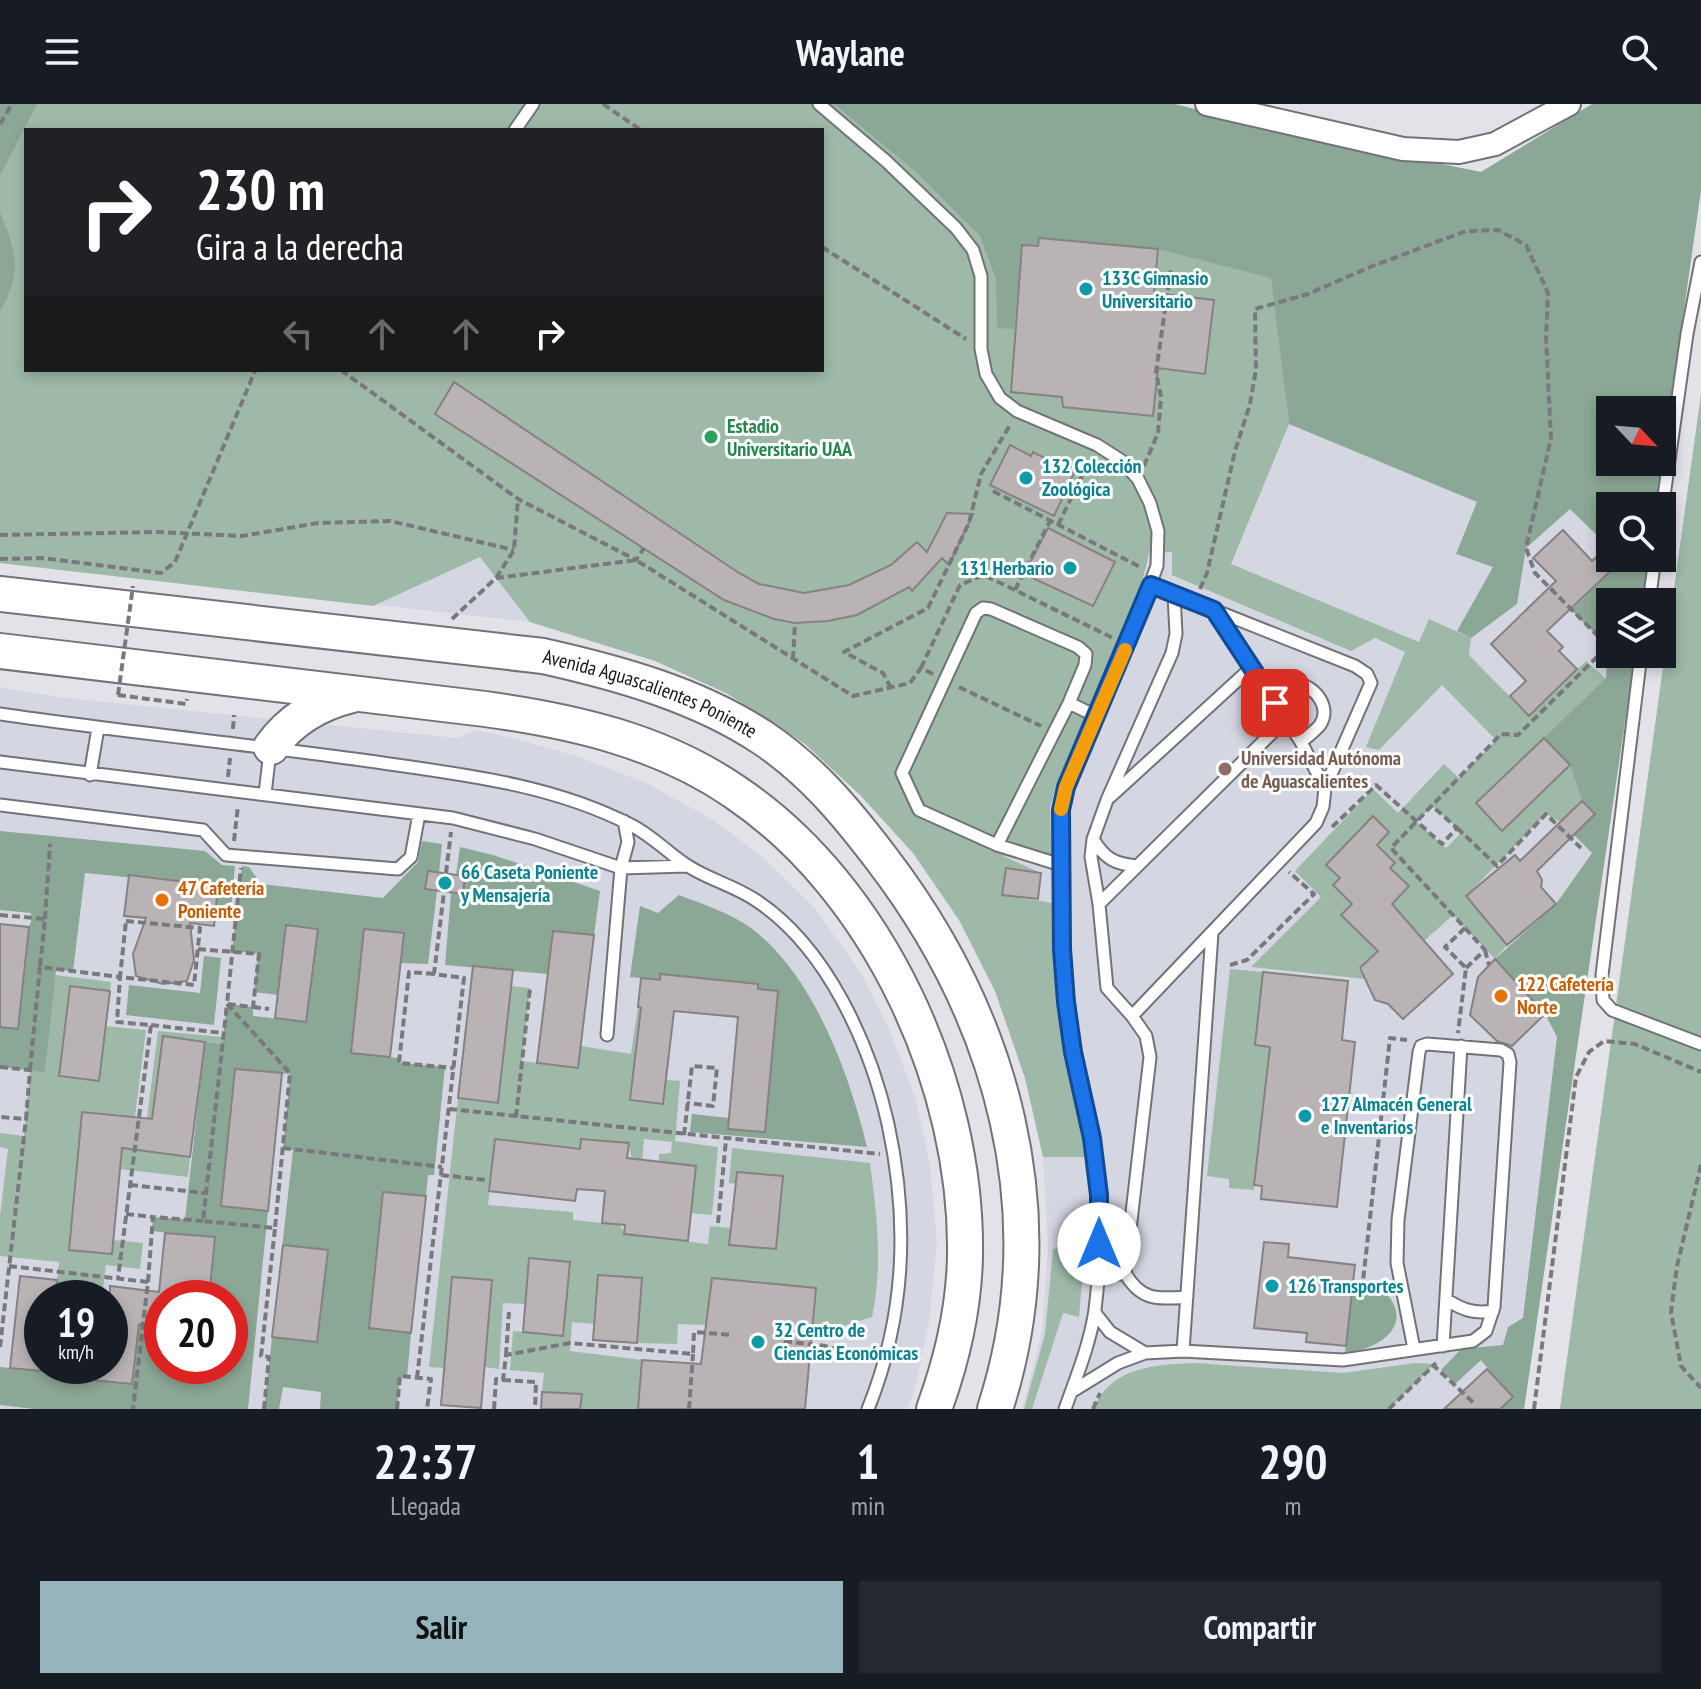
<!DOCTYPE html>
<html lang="es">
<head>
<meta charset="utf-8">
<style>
  body { margin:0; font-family:"PT Sans Narrow",sans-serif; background:#242831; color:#f1f3f6; height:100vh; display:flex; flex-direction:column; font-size:30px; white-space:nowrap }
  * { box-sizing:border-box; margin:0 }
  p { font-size:26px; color:#9ea1a6 }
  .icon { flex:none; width:44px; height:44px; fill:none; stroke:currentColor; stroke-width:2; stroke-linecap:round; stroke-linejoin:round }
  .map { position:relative; height:1305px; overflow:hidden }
  .side { display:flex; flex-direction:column; background:#171b24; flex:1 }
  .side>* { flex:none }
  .banner { position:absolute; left:24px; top:24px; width:800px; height:244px; border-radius:0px; box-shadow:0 4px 12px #0003; background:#202124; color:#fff; overflow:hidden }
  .needle { width:52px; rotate:116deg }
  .controls { position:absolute; left:1596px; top:292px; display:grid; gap:16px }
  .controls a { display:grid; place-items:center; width:80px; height:80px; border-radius:0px; background:#171b24; box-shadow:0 4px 12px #0003; font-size:40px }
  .speed { position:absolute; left:24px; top:1176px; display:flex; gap:16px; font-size:40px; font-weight:700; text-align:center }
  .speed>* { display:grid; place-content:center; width:104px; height:104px; border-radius:50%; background:#171b24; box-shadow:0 4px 12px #0003; line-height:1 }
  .speed small { font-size:20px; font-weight:400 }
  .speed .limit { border:12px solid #d22; background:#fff; color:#111 }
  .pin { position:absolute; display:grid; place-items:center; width:68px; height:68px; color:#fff; margin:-34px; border-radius:16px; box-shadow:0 4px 12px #0006 }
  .me { position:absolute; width:88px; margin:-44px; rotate:0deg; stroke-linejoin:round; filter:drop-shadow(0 0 6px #0008) }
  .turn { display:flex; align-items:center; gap:28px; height:168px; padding:0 40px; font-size:36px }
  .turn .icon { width:104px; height:104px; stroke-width:2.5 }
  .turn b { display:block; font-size:56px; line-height:68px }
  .lanes { display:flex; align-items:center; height:76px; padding:0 40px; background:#0003; justify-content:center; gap:40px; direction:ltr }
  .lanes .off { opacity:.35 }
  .eta { display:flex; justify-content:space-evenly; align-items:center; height:136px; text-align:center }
  .eta b { font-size:48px; font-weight:700; line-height:56px }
  .action { display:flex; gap:16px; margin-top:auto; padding:16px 40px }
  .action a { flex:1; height:92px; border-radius:0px; background:#95b4be; color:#111; font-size:32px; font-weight:700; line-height:92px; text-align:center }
  .action a+a { background:#242831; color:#f1f3f6 }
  header { display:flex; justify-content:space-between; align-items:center; height:104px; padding:0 40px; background:#171b24; font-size:36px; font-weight:700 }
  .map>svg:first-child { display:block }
  .built { fill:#d4d6e2; fill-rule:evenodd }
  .green { fill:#9eb9a7; fill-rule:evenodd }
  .forest { fill:#8ba795; fill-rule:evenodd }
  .building { fill:#b9b3b5; stroke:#878183; stroke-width:2 }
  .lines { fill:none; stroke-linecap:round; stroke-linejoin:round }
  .service-casing { stroke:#727378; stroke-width:15 }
  .minor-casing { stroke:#727378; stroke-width:26 }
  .primary-casing { stroke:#727378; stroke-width:38 }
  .path { stroke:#79797d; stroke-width:4; stroke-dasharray:8 4; stroke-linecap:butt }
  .service { stroke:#fff; stroke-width:11 }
  .minor { stroke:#fff; stroke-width:22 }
  .primary { stroke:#fff; stroke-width:34 }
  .path-bridge { stroke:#79797d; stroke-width:4; stroke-dasharray:8 4; stroke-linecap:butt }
  .route-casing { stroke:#114b97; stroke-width:20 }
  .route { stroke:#1a73e8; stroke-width:14 }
  .slow { stroke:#f59e0b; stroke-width:14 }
  .culture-dot { fill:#0f9aa8; stroke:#fff; stroke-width:3 }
  .leisure-dot { fill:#2e9e5b; stroke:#fff; stroke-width:3 }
  .education-dot { fill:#8d6e63; stroke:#fff; stroke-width:3 }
  .food-dot { fill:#e8710a; stroke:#fff; stroke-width:3 }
  .labels { text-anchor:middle; stroke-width:6; stroke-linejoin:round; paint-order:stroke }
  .culture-label { font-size:20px; font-weight:bold; fill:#0d838f; stroke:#fff; text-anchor:start }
  .leisure-label { font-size:20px; font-weight:bold; fill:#27864d; stroke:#fff; text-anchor:start }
  .street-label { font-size:20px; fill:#161718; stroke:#fff }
  .education-label { font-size:20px; font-weight:bold; fill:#785e54; stroke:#fff; text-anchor:start }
  .food-label { font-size:20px; font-weight:bold; fill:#c56008; stroke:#fff; text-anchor:start }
</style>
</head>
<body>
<header><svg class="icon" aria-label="menu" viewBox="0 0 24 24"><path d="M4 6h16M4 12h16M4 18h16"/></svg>Waylane<svg class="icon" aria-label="search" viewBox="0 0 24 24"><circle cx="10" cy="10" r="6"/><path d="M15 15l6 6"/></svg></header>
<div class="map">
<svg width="1701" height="1305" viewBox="0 0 1701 1305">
  <rect width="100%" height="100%" fill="#e2e2e8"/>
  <path class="built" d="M0 0H1175L1279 27 1481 68 1592 0H1701V86L1656 402H1610V454H1649L1643 498H1610V550H1635L1524 1305H1022L1042 1228 1048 1143 1043 1053 1025 974 995 887 959 816 913 749 860 691 805 640 726 589 655 557 530 518 0 459ZM26 26H822V266H26ZM1610 306H1662V358H1610Z
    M0 583 66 594 457 634 476 626 513 634 576 652 646 679 710 714 760 751 814 803 861 869 890 927 915 993 930 1061 937 1138 929 1219 914 1288 907 1305H0ZM42 1194H110V1262H42ZM162 1194H230V1262H162Z"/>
  <path class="green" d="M0 0H1175L1254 169 1272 174 1289 320 1231 460 1419 538 1429 515 1471 534 1469 551 1529 612 1586 557 1606 575 1477 699 1502 726 1570 661 1582 697 1561 718 1546 710 1466 792 1507 841 1495 855 1453 811 1424 837 1409 821 1359 865 1366 875 1251 863 1321 793 1295 767 1373 685 1398 709 1444 660 1459 674 1496 636 1442 581 1379 646 1366 643 1405 548 1375 534 1351 547 1172 471V448L1149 449C1132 529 1090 604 1057 678L1050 703 1052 763 1001 751 1041 769 1006 764 1003 791 1052 799 1057 899 1087 1053H1043L1025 974 995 887 959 816 913 749 860 691 805 640 726 589 655 557 530 518 480 453 373 502 0 459ZM26 26H822V266H26ZM1432 702 1462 728 1446 744 1417 718ZM1327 761 1390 764 1409 783 1362 831 1341 811 1352 800 1333 781 1340 774Z
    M1701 290V1305H1560Z
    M1230 865 1263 868 1255 941 1270 943 1254 1086 1229 1084V1075L1207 1072Z
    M55 871 111 878 110 887 70 882 60 972 99 977 105 922 146 926 131 1044 143 1046 158 927 223 933 222 940 163 933 148 1047 190 1053 188 1073 120 1065 125 1013 82 1009 69 1145 112 1150 113 1136 143 1139 140 1165 106 1161 102 1193 56 1188 59 1158 0 1152V1112L8 1045 0 1043V1029L24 1032 30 966 45 967Z
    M511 882 530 884 522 957 578 964 581 942 631 950 638 903 641 904 630 996 666 976 680 977 675 1037 718 1043 712 1111 691 1109 659 1058V1050L671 1049 672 1038 644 1035 642 1057 632 1055 628 1039 582 1035 580 1045 496 1035 488 1101 573 1108V1116L620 1121 625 1130 708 1140 710 1122 731 1124 730 1141 776 1145 783 1072 737 1068 736 1080 729 1079 732 1044 870 1059C877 1112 883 1160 872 1213L811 1232 712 1174 707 1221 678 1220 677 1240 637 1239 642 1175 594 1220 572 1218 570 1247 642 1256 638 1305H580L581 1290 542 1288 544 1269 510 1266 513 1227 563 1231 570 1159 529 1155 525 1200 503 1199 499 1265 485 1263 492 1176 452 1173 444 1264 429 1263 458 994 498 998Z
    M1085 1141 1079 1213 1063 1209 1032 1305H1024L1045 1230 1053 1145Z
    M1195 1259 1343 1269 1416 1259 1435 1260 1389 1305H1093C1112 1262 1154 1261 1195 1259Z"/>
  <path class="forest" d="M0 0H37L0 72Z
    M834 0H1175L1279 27 1481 68 1592 0H1701V86L1656 402H1610V444L1570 405 1526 444 1517 500 1471 534 1457 527 1493 463 1456 450 1477 398 1289 320 1271 174 1158 145 1040 134 1038 142 1022 141 1014 225 997 224 996 175 980 132 914 66ZM1610 306H1662V358H1610Z
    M0 108C17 150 22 167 0 208Z
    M1620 454H1649L1643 498H1610V550H1635L1524 1305H1500L1512 1293 1481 1256 1455 1280 1441 1266 1461 1245 1503 1241 1508 1223 1523 1214 1557 933 1545 910 1495 855 1556 800 1592 749 1574 731 1595 710 1582 697 1570 661 1544 634 1606 574 1608 542 1571 506 1619 459Z
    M0 727 205 747 222 761 235 762 231 807 216 805 218 782 85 769 73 867 56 866 45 968 0 963V923L18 925 29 823 32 814 31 809 0 806Z
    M422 737 442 740 439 769 428 768 425 784 437 787 428 860 400 859 403 829 364 825 351 949 400 954V959L445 963 434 1071H428L426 1092 383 1088 369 1224 411 1229 407 1273H400L397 1305H320L321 1288 283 1283 279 1305H264L293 1046 283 1044 290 970 236 965 221 1102 268 1107 248 1305H34L0 1301V1263L50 1268 52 1262H89L88 1275 132 1280 143 1186 159 1188 156 1221 162 1222V1262H230V1194H209L215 1134 152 1127 153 1113 185 1115 205 938 222 940 227 900 253 903V912L306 918 318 826 278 891 254 888 258 850 232 847 242 762 249 763 261 780 383 794 418 758Z
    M460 743 493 751 600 787 594 831 553 827 548 870 445 861 451 789 463 790 465 773 456 771Z
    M679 791C702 800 730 809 751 824 814 872 849 969 867 1043L690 1028 692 1010 729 1014 765 1027 778 887 758 885V880L661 870 660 876 630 873 640 802 658 809Z
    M204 852 221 854 214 921 126 911 129 881 200 889Z
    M1352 1185 1385 1188C1416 1221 1378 1247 1345 1248Z"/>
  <path class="building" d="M1039 134 1158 145 1154 189 1214 196 1205 270 1158 264 1153 312 1063 303 1062 293 1011 288 1022 141 1038 142Z
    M454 278 739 469 759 480 804 489 849 481 891 461 917 438 927 448 947 409 973 410 949 461 942 454 912 487 909 483 857 511 828 517 795 519 774 515 724 496 435 310Z
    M1010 341 1031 352 1033 348 1074 369 1054 412 990 381Z
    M1048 424 1115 458 1093 502 1024 470Z
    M1563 426 1592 457 1605 445 1610 454H1614L1619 459 1547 527 1563 543 1559 547 1577 565 1529 612 1510 592 1526 577 1491 540 1556 477 1533 454Z
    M1544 634 1570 661 1502 727 1476 699Z
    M1582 697 1595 710 1537 767 1542 776 1541 783 1556 800 1507 841 1466 792 1515 751 1520 757Z
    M1373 712 1389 728 1377 741 1395 759 1390 764 1409 782 1392 800 1453 870 1403 915 1388 900 1375 896 1360 864 1378 847 1341 811 1352 800 1333 781 1340 774 1326 761Z
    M1006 764 1041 769 1038 795 1002 791Z
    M428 767 465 772 463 790 425 785Z
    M129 771 218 782 214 822 190 819 194 856 187 877 163 880 136 872 133 850 146 814 124 812Z
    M0 820 29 823 18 925 0 923Z
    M286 821 318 825 306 918 275 914Z
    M364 825 404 829 390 953 351 949Z
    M553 827 594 831 578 964 537 959Z
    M1495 855 1545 910 1512 942 1497 937 1470 911 1478 873Z
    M473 862 513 866 498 999 458 994Z
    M1263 868 1348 877 1342 936 1355 938 1337 1103 1261 1095 1262 1082 1254 1081 1270 943 1255 941Z
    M660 870 758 880V885L778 887 765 1028 728 1025 738 913 674 907 663 1000 630 996 641 904 638 903 641 874 660 876Z
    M70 882 110 887 99 977 59 972Z
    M163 932 205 938 190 1053 122 1044 112 1150 69 1146 82 1008 152 1015Z
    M235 965 282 969 268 1107 221 1102Z
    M495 1035 580 1045 581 1035 629 1039 627 1054 696 1062 688 1137 624 1130 625 1121 602 1119 605 1087 577 1085 575 1097 489 1087Z
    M737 1068 783 1072 776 1145 729 1141Z
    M383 1088 426 1092 411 1229 369 1224Z
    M165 1129 215 1133 209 1194H162V1222L139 1220 132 1280 64 1273 65 1262H110V1182L159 1188Z
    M1264 1138 1289 1140 1288 1153 1355 1161 1346 1242 1306 1238 1307 1229 1254 1224Z
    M283 1141 328 1146 317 1238 272 1233Z
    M529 1154 570 1158 563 1232 523 1228Z
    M598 1171 642 1174 637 1239 593 1236Z
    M20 1172 57 1176 55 1194H42V1267L10 1264Z
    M452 1173 492 1176 481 1304 441 1301Z
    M712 1174 816 1184 805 1305H638L642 1256 701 1260Z
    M1487 1265 1513 1293 1500 1305H1444Z
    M542 1288 582 1290 580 1305H541Z"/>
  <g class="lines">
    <defs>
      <path id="service" d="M819 0 886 57 956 124 973 146 981 172V245L986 270 1000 294 1017 307 1097 341 1122 357 1138 375 1150 399 1158 427 1157 462 1127 541 1066 683 1061 706C1061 770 1058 836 1066 900 1072 946 1086 991 1092 1037 1100 1093 1102 1150 1095 1206 1090 1240 1076 1274 1065 1305
        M515 26 533 0
        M1662 406 1687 230 1701 158
        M1174 491 1176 530 1172 549 1107 696 1093 735 1091 753 1099 800 1107 884 1132 912 1146 932 1150 953 1125 1169C1141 1197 1157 1195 1187 1193
        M1649 498 1655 454
        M1214 506 1301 638 1325 684
        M1641 550 1602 871 1603 896 1612 906 1701 940
        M1264 583C1274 581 1286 578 1296 579 1315 582 1332 603 1320 621 1315 627 1307 633 1301 638
        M1069 599 1096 612
        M0 610C123 628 246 640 369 657 458 670 549 679 631 721 651 731 666 747 685 760 706 775 734 781 757 797 827 844 870 940 888 1020 909 1117 906 1211 868 1305
        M0 658 453 714 535 735 621 764 687 762
        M90 671 98 624
        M265 690 270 647
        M1110 693 1251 564
        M0 701 203 726 226 751 398 765 411 753 419 710
        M1093 735C1105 755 1115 760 1137 762
        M997 741 1069 599 1085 561 1086 550 1078 543 991 505 983 504 976 509 902 669 919 706 997 741 1061 761
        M1099 800 1286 615
        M1132 912 1316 719 1323 703 1325 684 1371 579 1367 570 1355 562 1151 481
        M607 931 621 764 628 738 624 717
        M1097 1172 1125 1169
        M1447 1196C1463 1206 1474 1210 1493 1207
        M1095 1209 1110 1228 1145 1249
        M1443 1242 1461 942
        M1183 1247 1212 829
        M1071 1288 1118 1259 1145 1249 1183 1247 1343 1256 1473 1237 1486 1227 1494 1203 1510 958 1508 950 1501 946 1427 940 1421 942 1419 948 1398 1116 1397 1159 1414 1245"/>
      <path id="minor" d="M1207 0 1403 45 1459 48 1495 40 1569 0"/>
      <g id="primary">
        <path id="s1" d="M0 490 543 552C619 569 698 591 763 634 812 667 846 708 881 754 1003 913 1058 1110 995 1305"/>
        <path d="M0 547 485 605C573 617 661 637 735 688 879 785 968 981 965 1152 964 1204 952 1256 934 1305"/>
        <path d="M271 643C291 615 319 599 352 591"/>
      </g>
    </defs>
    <use href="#service" class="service-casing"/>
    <use href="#minor" class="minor-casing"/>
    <use href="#primary" class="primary-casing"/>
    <path class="path" d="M603 0 641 26
      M0 20 12 0
      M822 143 966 235
      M341 266 518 395 636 456 644 444
      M1144 362 1158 329 1161 293 1156 268 1171 165
      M993 387 1140 463
      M1058 421 1082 372
      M0 431 157 428 242 432 318 419 390 417 514 446
      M0 455 42 454 161 469 175 458 255 267
      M496 474 514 446 518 395
      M1200 485 1207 469 1235 347 1250 300 1256 265 1255 205 1308 190 1370 163 1466 127 1498 126 1526 141 1548 189 1546 234 1551 334 1526 444 1535 469 1608 542 1518 631 1501 630 1391 744 1465 824 1445 843 1466 864 1458 929
      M1015 486 1050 417
      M452 515 496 474 636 456 853 592 910 579 921 564 933 570
      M793 555 795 519
      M921 564 960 481 984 471 1113 534
      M959 583 1041 622
      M891 584 883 569 844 548 928 504 969 419 981 370 1010 321
      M118 591 186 600 187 595
      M233 625 234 611
      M228 673 230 654
      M1332 723 1376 681 1442 740 1457 724 1432 702
      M1457 724 1497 762 1546 710 1581 744
      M234 737 238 702
      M446 769 451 728
      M0 811 45 815 40 863
      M45 815 50 740
      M126 817 200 824 194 881 120 873Z
      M1465 824 1485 846 1466 864
      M198 845 259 850 253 903 227 900 241 764
      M1485 846 1489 861
      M1230 861 1247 856 1314 790 1289 768
      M434 870 409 868 399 959 454 964
      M227 900 290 969 275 1124 203 1117Z
      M253 903 269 905
      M151 921 223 929
      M0 963 30 966 26 1015 0 1013
      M30 966 40 863 120 873 117 918 151 921 118 1174
      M449 1005 880 1050
      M516 1013 530 884
      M684 1031 692 962 717 964 713 1002 687 999
      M283 1044 442 1063
      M1701 1061 1677 1162 1671 1208 1681 1262 1701 1284
      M441 1071 485 1076
      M130 1081 205 1089
      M126 1110 153 1113
      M718 1119 726 1036
      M9 1162 148 1178 133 1305
      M148 1178 153 1113 203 1117
      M1386 1190 1362 1186 1390 934 1407 936
      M784 1237 825 1242 870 1256
      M0 1243 26 1015
      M506 1251 509 1208
      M1432 1260 1476 1301
      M417 1274 464 874 434 870 444 788
      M503 1276 536 1278 535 1305
      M264 1305 269 1253 261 1252 275 1124
      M397 1305 400 1272 431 1275 427 1305
      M494 1305 496 1275 503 1276 506 1251 570 1239 693 1250 694 1228 733 1231
      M689 1305 693 1250
      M1093 1305 1100 1289
      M1389 1305 1436 1259
      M1534 1305 1576 973 1589 948 1604 937 1635 940 1701 968"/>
    <use href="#service" class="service"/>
    <use href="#minor" class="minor"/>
    <use href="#primary" class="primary"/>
    <path class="path-bridge" d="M118 591 133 482"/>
  </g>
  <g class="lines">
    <defs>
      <path id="route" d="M1099 1140V1091L1092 1034 1073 948 1066 898 1062 845 1061 706 1066 683 1151 481 1214 506 1275 599"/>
    </defs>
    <use href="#route" class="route-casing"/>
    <use href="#route" class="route"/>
    <path class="slow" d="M1061 705 1066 683 1125 546"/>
  </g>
  <g class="culture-dot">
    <circle cx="1086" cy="185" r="8"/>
    <circle cx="1026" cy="374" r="8"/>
    <circle cx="1070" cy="464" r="8"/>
    <circle cx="445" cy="779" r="8"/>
    <circle cx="1305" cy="1012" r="8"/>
    <circle cx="1272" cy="1182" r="8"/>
    <circle cx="758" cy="1238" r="8"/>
  </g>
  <circle class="leisure-dot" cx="711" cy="333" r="8"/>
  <circle class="education-dot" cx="1225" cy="665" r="8"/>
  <g class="food-dot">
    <circle cx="162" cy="796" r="8"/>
    <circle cx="1501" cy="892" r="8"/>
  </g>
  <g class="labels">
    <g class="culture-label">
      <text x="1102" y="181">133C Gimnasio<tspan x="1102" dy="23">Universitario</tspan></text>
      <text x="1042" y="369">132 Colección<tspan x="1042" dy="23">Zoológica</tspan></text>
      <text x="1054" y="471" text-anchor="end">131 Herbario</text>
      <text x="461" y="775">66 Caseta Poniente<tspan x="461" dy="23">y Mensajería</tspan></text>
      <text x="1321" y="1007">127 Almacén General<tspan x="1321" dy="23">e Inventarios</tspan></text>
      <text x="1288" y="1189">126 Transportes</text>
      <text x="774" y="1233">32 Centro de<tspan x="774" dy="23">Ciencias Económicas</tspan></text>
    </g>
    <g class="leisure-label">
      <text x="727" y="329">Estadio<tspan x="727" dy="23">Universitario UAA</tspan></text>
    </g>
    <g class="street-label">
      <text dy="7" stroke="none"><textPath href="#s1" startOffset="660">Avenida Aguascalientes Poniente</textPath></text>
    </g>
    <g class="education-label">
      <text x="1241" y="661">Universidad Autónoma<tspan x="1241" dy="23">de Aguascalientes</tspan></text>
    </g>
    <g class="food-label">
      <text x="178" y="791">47 Cafetería<tspan x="178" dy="23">Poniente</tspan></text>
      <text x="1517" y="887">122 Cafetería<tspan x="1517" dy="23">Norte</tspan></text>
    </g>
  </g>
</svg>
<div class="controls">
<a><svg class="needle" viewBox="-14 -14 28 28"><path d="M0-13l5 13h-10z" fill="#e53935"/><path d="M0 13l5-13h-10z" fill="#9ea1a6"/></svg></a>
<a><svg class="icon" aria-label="search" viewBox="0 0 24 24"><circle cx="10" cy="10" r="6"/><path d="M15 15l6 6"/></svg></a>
<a><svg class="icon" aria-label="layers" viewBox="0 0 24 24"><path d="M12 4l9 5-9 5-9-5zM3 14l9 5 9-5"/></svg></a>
</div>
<div class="speed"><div>19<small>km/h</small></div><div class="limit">20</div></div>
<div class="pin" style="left:1275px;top:599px;background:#d93025"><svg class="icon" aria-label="arrive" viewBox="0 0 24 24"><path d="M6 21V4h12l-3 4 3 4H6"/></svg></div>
<svg class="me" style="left:1099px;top:1140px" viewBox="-20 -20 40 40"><circle r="19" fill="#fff"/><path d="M0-13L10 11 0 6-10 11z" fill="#1a73e8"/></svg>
<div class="banner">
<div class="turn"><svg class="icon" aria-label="right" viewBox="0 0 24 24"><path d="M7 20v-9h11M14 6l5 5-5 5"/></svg><div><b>230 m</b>Gira a la derecha</div></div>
<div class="lanes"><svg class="icon off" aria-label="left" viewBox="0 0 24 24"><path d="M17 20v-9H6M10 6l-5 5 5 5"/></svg><svg class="icon off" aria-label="ahead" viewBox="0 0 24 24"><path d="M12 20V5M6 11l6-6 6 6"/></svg><svg class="icon off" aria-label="ahead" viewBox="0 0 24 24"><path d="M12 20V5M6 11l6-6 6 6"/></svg><svg class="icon" aria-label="right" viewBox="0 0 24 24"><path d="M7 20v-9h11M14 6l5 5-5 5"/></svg></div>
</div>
</div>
<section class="side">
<div class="eta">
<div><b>22:37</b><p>Llegada</p></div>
<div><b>1</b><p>min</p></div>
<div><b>290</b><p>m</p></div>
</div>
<div class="action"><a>Salir</a><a>Compartir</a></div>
</section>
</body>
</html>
